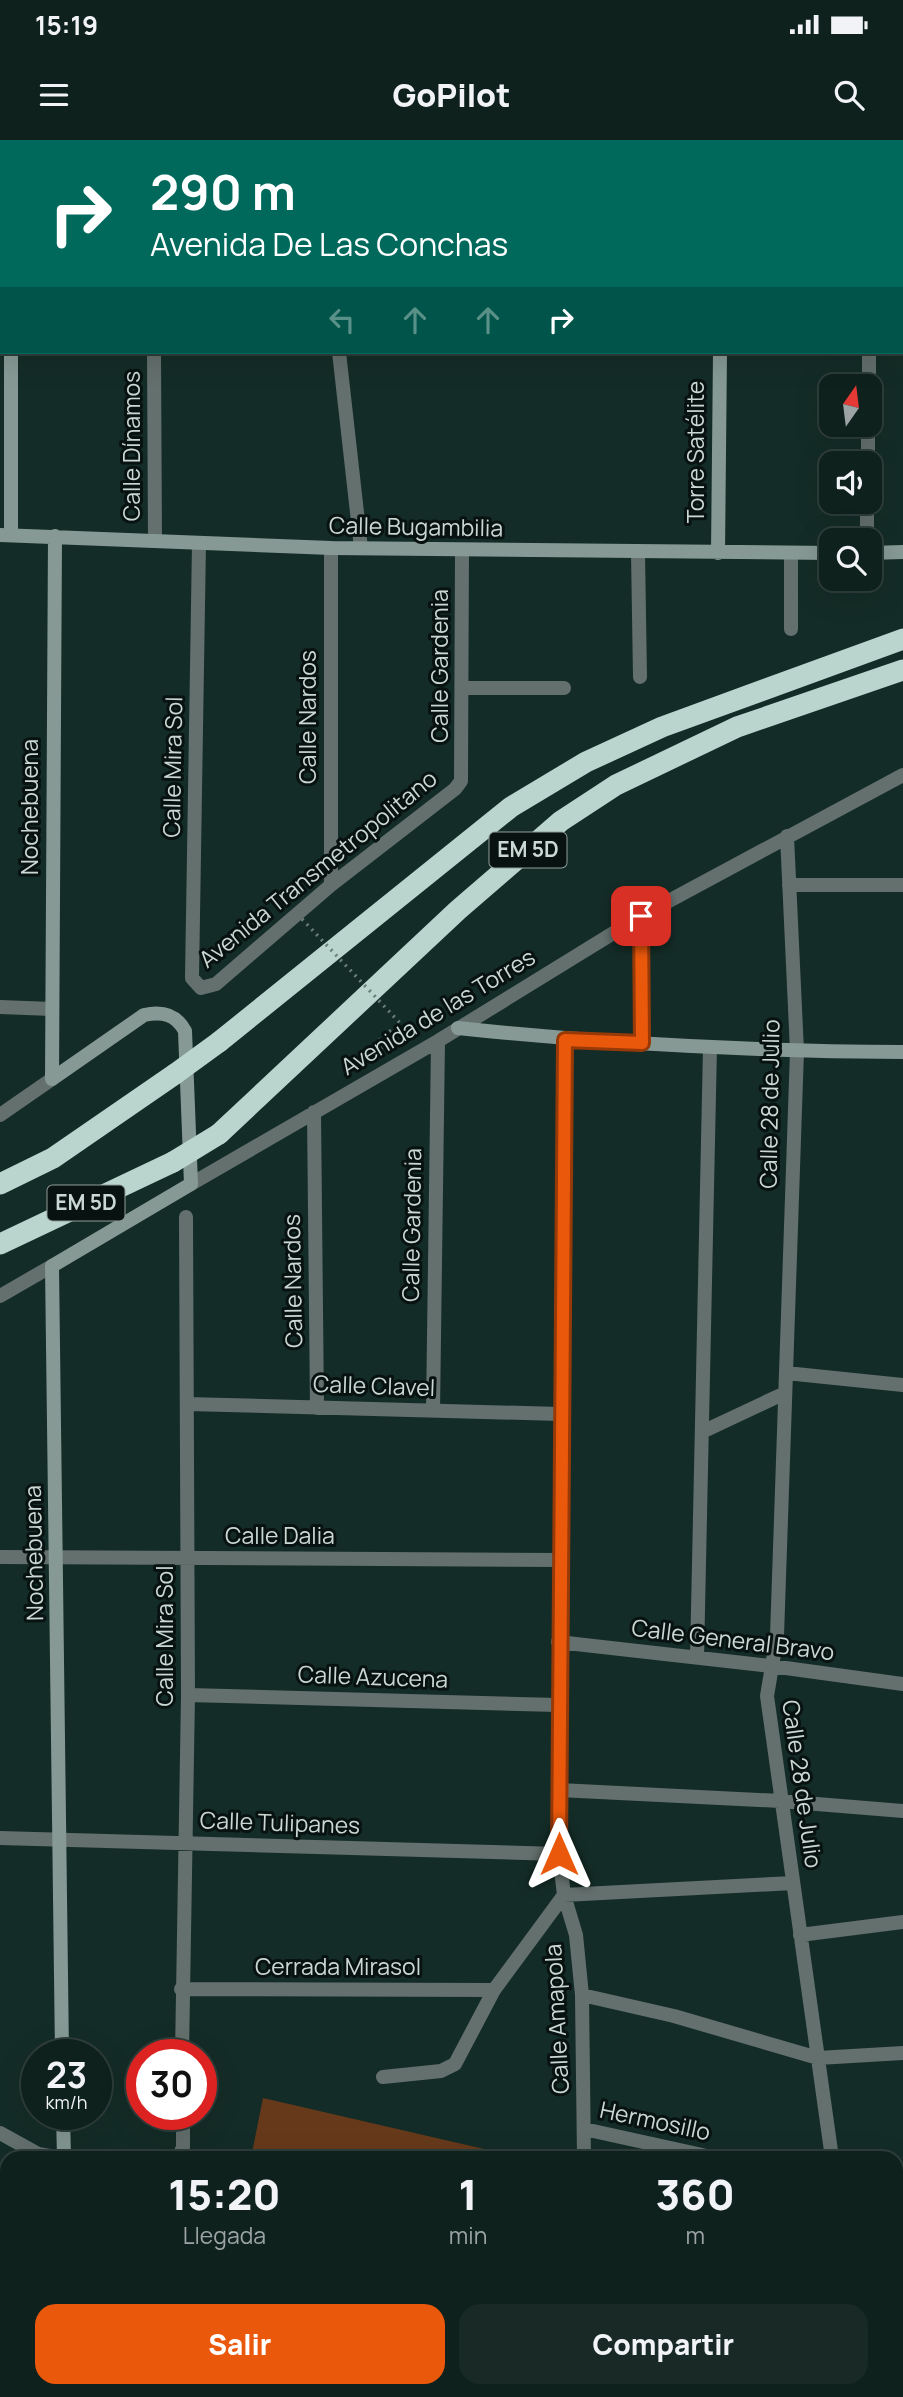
<!DOCTYPE html>
<html lang="es">
<head>
<meta charset="utf-8">
<style>
  body { margin:0; font-family:Manrope,sans-serif; background:#182926; color:#f1f3f6; height:100vh; display:flex; flex-direction:column; font-size:26px; white-space:nowrap }
  * { box-sizing:border-box; margin:0 }
  p { font-size:23px; color:#9ba3a4 }
  .icon { flex:none; width:38px; height:38px; fill:none; stroke:currentColor; stroke-width:2; stroke-linecap:round; stroke-linejoin:round }
  .map { position:relative; flex:1; overflow:hidden }
  .details { position:absolute; left:0px; top:2011px; width:903px; height:247px; display:flex; flex-direction:column; background:#0f211d; border-radius:21px 21px 0 0; box-shadow:0 7px 28px #0002,0 0 0 2px #2f3e3b }
  .details>* { flex:none }
  .banner { position:absolute; left:0px; top:0px; width:903px; height:214px; box-shadow:0 7px 28px #0002,0 0 0 2px #2f3e3b; background:#00695c; color:#fff; overflow:hidden }
  .needle { width:46px; rotate:14deg }
  .fabs { position:absolute; left:819px; top:234px; display:grid; gap:14px }
  .fabs a { display:grid; place-items:center; width:63px; height:63px; border-radius:14px; background:#0f211d; box-shadow:0 7px 28px #0002,0 0 0 2px #2f3e3b; font-size:35px }
  .speed { position:absolute; left:21px; top:1899px; display:flex; gap:14px; font-size:35px; font-weight:700; text-align:center }
  .speed>* { display:grid; place-content:center; width:91px; height:91px; border-radius:50%; background:#0f211d; box-shadow:0 7px 28px #0002,0 0 0 2px #2f3e3b; line-height:1 }
  .speed small { font-size:18px; font-weight:400 }
  .speed .limit { border:10px solid #d22; background:#fff; color:#111 }
  .pin { position:absolute; display:grid; place-items:center; width:60px; height:60px; color:#fff; margin:-30px; border-radius:14px; box-shadow:0 4px 10px #0006 }
  .me { position:absolute; width:77px; margin:-38px; rotate:0deg; stroke-linejoin:round; filter:drop-shadow(0 0 5px #0008) }
  .turn { display:flex; align-items:center; gap:24px; height:147px; padding:0 35px; font-size:32px }
  .turn .icon { width:91px; height:91px; stroke-width:2.5 }
  .turn b { display:block; font-size:49px; line-height:60px }
  .lanes { display:flex; align-items:center; height:66px; padding:0 35px; background:#0003; justify-content:center; gap:35px; direction:ltr }
  .lanes .off { opacity:.35 }
  .eta { display:flex; justify-content:space-evenly; align-items:center; height:119px; text-align:center }
  .eta b { font-size:42px; font-weight:800; line-height:49px }
  .cta { display:flex; gap:14px; margin-top:auto; padding:14px 35px }
  .cta a { flex:1; height:80px; border-radius:21px; background:#ea580c; color:#fff; font-size:28px; font-weight:800; line-height:80px; text-align:center }
  .cta a+a { background:#182926; color:#f1f3f6 }
  .status { display:flex; justify-content:space-between; align-items:center; height:49px; padding:0 35px; background:#0f211d; direction:ltr }
  .status svg { height:19px; fill:currentColor }
  header { display:flex; justify-content:space-between; align-items:center; height:91px; padding:0 35px; background:#0f211d; font-size:32px; font-weight:800 }
  .map>svg:first-child { display:block }
  .green { fill:#66391b }
  .lines { fill:none; stroke-linecap:round; stroke-linejoin:round }
  .path { stroke:#6b7f7a; stroke-width:3.5; stroke-dasharray:2 5; stroke-linecap:butt }
  .street { stroke:#64706d; stroke-width:14 }
  .secondary { stroke:#869994; stroke-width:14 }
  .highway { stroke:#b9d5ce; stroke-width:21 }
  .path-bridge { stroke:#6b7f7a; stroke-width:3.5; stroke-dasharray:2 5; stroke-linecap:butt }
  .highway-bridge { stroke:#b9d5ce; stroke-width:21 }
  .route-casing { stroke:#983908; stroke-width:18 }
  .route { stroke:#ea580c; stroke-width:12 }
  .labels { text-anchor:middle; stroke-width:6; stroke-linejoin:round; paint-order:stroke }
  .shield { fill:#081210; stroke:#909d99; stroke-width:2 }
  .shield-label { font-size:21px; font-weight:bold; fill:#cad8d4 }
  .street-label { font-size:23px; fill:#cad8d4; stroke:#081210 }
</style>
</head>
<body>
<div class="status"><b>15:19</b><svg viewBox="0 0 49 12"><path d="M0 12V9h3v3zM5 12V6h3v6zM10 12V3h3v9zM15 12V0h3v12zM26 1h20v11H26zM47 4h2v5h-2z"/></svg></div>
<header><svg class="icon" aria-label="menu" viewBox="0 0 24 24"><path d="M4 6h16M4 12h16M4 18h16"/></svg>GoPilot<svg class="icon" aria-label="search" viewBox="0 0 24 24"><circle cx="10" cy="10" r="6"/><path d="M15 15l6 6"/></svg></header>
<div class="map">
<svg width="903" height="2257" viewBox="0 0 903 2257">
  <rect width="100%" height="100%" fill="#142c27"/>
  <path class="green" d="M263 1958 523 2018H251Z"/>
  <g class="lines">
    <path class="path" d="M390 910 393 905 390 901 369 918 365 912 400 883"/>
    <path class="street" d="M152 0V2
      M317 0V2
      M871 2V0
      M0 28 2 29
      M154 212 155 400
      M339 212 361 408
      M869 247V212
      M868 324V285
      M867 401V362
      M199 403 192 838 201 848 216 844 331 745 455 649 461 641 462 410
      M331 408V745
      M638 413 640 537
      M791 413V489
      M463 548H564
      M787 696 797 911 777 1496 767 1556 832 2018
      M789 745H903
      M641 776 642 903
      M0 867 52 869
      M565 900 559 1714 564 1755 576 1795 582 1855 584 2018
      M314 972 317 1268
      M0 975 52 939
      M191 1044 438 901 641 776 903 635
      M0 1156 52 1126
      M786 1233 903 1245
      M187 1264 560 1274
      M433 1271 438 901
      M702 1292 785 1253
      M0 1417 559 1420
      M558 1502 771 1526 903 1544
      M697 1517 710 907
      M188 1555 558 1565
      M559 1650 780 1661 903 1671
      M0 1698 559 1714
      M800 1795 903 1782
      M181 1849 494 1850
      M582 1855 674 1876 818 1918 903 1913
      M182 1914 188 1555 186 1077
      M383 1937 441 1931 455 1924 494 1850 564 1755 793 1743
      M584 1989 716 2018
      M0 1993 38 2014 62 2018
      M174 2018 179 2016 183 2007V1974
      M896 2035 903 2034
      M896 2168 903 2167
      M149 2250 169 2257
      M590 2250 591 2257
      M863 2250V2257"/>
    <path class="secondary" d="M9 0 10 2
      M722 2V0
      M11 212V395
      M0 395 331 408 831 413
      M718 413 720 212
      M870 413 903 412
      M458 888C606 904 754 911 903 912
      M52 939 144 875C162 871 176 874 185 891L191 1044 52 1126 62 1914
      M52 939 55 396
      M63 1974 64 2018
      M0 2230 7 2236
      M24 2250 34 2257
      M69 2250V2257"/>
    <path class="highway" d="M219 902 511 667 586 622 662 587 903 499
      M219 994 458 770 561 681 616 645 737 587 903 530
      M0 1044 53 1018 175 934
      M0 1104 173 1022"/>
    <path class="path-bridge" d="M302 779 400 883"/>
    <path class="highway-bridge" d="M175 934 219 902
      M173 1022 219 994"/>
  </g>
  <g class="lines">
    <defs>
      <path id="route" d="M559 1714 565 900 642 903 641 776"/>
    </defs>
    <use href="#route" class="route-casing"/>
    <use href="#route" class="route"/>
  </g>
  <g class="labels">
    <g class="shield">
      <rect x="489.5" y="692.5" width="77" height="35" rx="5"/>
      <rect x="47.5" y="1045.5" width="77" height="35" rx="5"/>
    </g>
    <g class="shield-label">
      <text x="528" y="717">EM 5D</text>
      <text x="86" y="1070">EM 5D</text>
    </g>
    <g class="street-label">
      <text transform="translate(132 306) rotate(-90)" y="8">Calle Dínamos</text>
      <text transform="translate(696 312) rotate(-90)" y="8">Torre Satélite</text>
      <text transform="translate(416 387) rotate(1)" y="8">Calle Bugambilia</text>
      <text transform="translate(440 526) rotate(-90)" y="8">Calle Gardenia</text>
      <text transform="translate(308 577) rotate(-90)" y="8">Calle Nardos</text>
      <text transform="translate(173 627) rotate(-89)" y="8">Calle Mira Sol</text>
      <text transform="translate(30 667) rotate(-90)" y="8">Nochebuena</text>
      <text transform="translate(318 729) rotate(-39)" y="8">Avenida Transmetropolitano</text>
      <text transform="translate(438 872) rotate(-31)" y="8">Avenida de las Torres</text>
      <text transform="translate(770 964) rotate(-89)" y="8">Calle 28 de Julio</text>
      <text transform="translate(412 1085) rotate(-89)" y="8">Calle Gardenia</text>
      <text transform="translate(293 1141) rotate(-91)" y="8">Calle Nardos</text>
      <text transform="translate(374 1246) rotate(2)" y="8">Calle Clavel</text>
      <text x="280" y="1404">Calle Dalia</text>
      <text transform="translate(34 1413) rotate(-91)" y="8">Nochebuena</text>
      <text transform="translate(165 1496) rotate(-90)" y="8">Calle Mira Sol</text>
      <text transform="translate(733 1500) rotate(7)" y="8">Calle General Bravo</text>
      <text transform="translate(373 1537) rotate(2)" y="8">Calle Azucena</text>
      <text transform="translate(802 1644) rotate(82)" y="8">Calle 28 de Julio</text>
      <text transform="translate(280 1683) rotate(2)" y="8">Calle Tulipanes</text>
      <text x="338" y="1835">Cerrada Mirasol</text>
      <text transform="translate(557 1879) rotate(-93)" y="8">Calle Amapola</text>
      <text transform="translate(655 1981) rotate(12)" y="8">Hermosillo</text>
    </g>
  </g>
</svg>
<div class="fabs">
<a><svg class="needle" viewBox="-14 -14 28 28"><path d="M0-13l5 13h-10z" fill="#e53935"/><path d="M0 13l5-13h-10z" fill="#9ba3a4"/></svg></a>
<a><svg class="icon" aria-label="sound" viewBox="0 0 24 24"><path d="M4 9h4l5-4v14l-5-4H4zM17 9q2 3 0 6"/></svg></a>
<a><svg class="icon" aria-label="search" viewBox="0 0 24 24"><circle cx="10" cy="10" r="6"/><path d="M15 15l6 6"/></svg></a>
</div>
<div class="speed"><div>23<small>km/h</small></div><div class="limit">30</div></div>
<div class="pin" style="left:641px;top:776px;background:#d93025"><svg class="icon" aria-label="arrive" viewBox="0 0 24 24"><path d="M6 21V4h12l-3 4 3 4H6"/></svg></div>
<svg class="me" style="left:559px;top:1714px" viewBox="-20 -20 40 40"><path d="M0-17L14 15 0 8-14 15z" fill="#ea580c" stroke="#fff" stroke-width="4"/></svg>
<div class="banner">
<div class="turn"><svg class="icon" aria-label="right" viewBox="0 0 24 24"><path d="M7 20v-9h11M14 6l5 5-5 5"/></svg><div><b>290 m</b>Avenida De Las Conchas</div></div>
<div class="lanes"><svg class="icon off" aria-label="left" viewBox="0 0 24 24"><path d="M17 20v-9H6M10 6l-5 5 5 5"/></svg><svg class="icon off" aria-label="ahead" viewBox="0 0 24 24"><path d="M12 20V5M6 11l6-6 6 6"/></svg><svg class="icon off" aria-label="ahead" viewBox="0 0 24 24"><path d="M12 20V5M6 11l6-6 6 6"/></svg><svg class="icon" aria-label="right" viewBox="0 0 24 24"><path d="M7 20v-9h11M14 6l5 5-5 5"/></svg></div>
</div>
<section class="details">
<div class="eta">
<div><b>15:20</b><p>Llegada</p></div>
<div><b>1</b><p>min</p></div>
<div><b>360</b><p>m</p></div>
</div>
<div class="cta"><a>Salir</a><a>Compartir</a></div>
</section>
</div>
</body>
</html>
